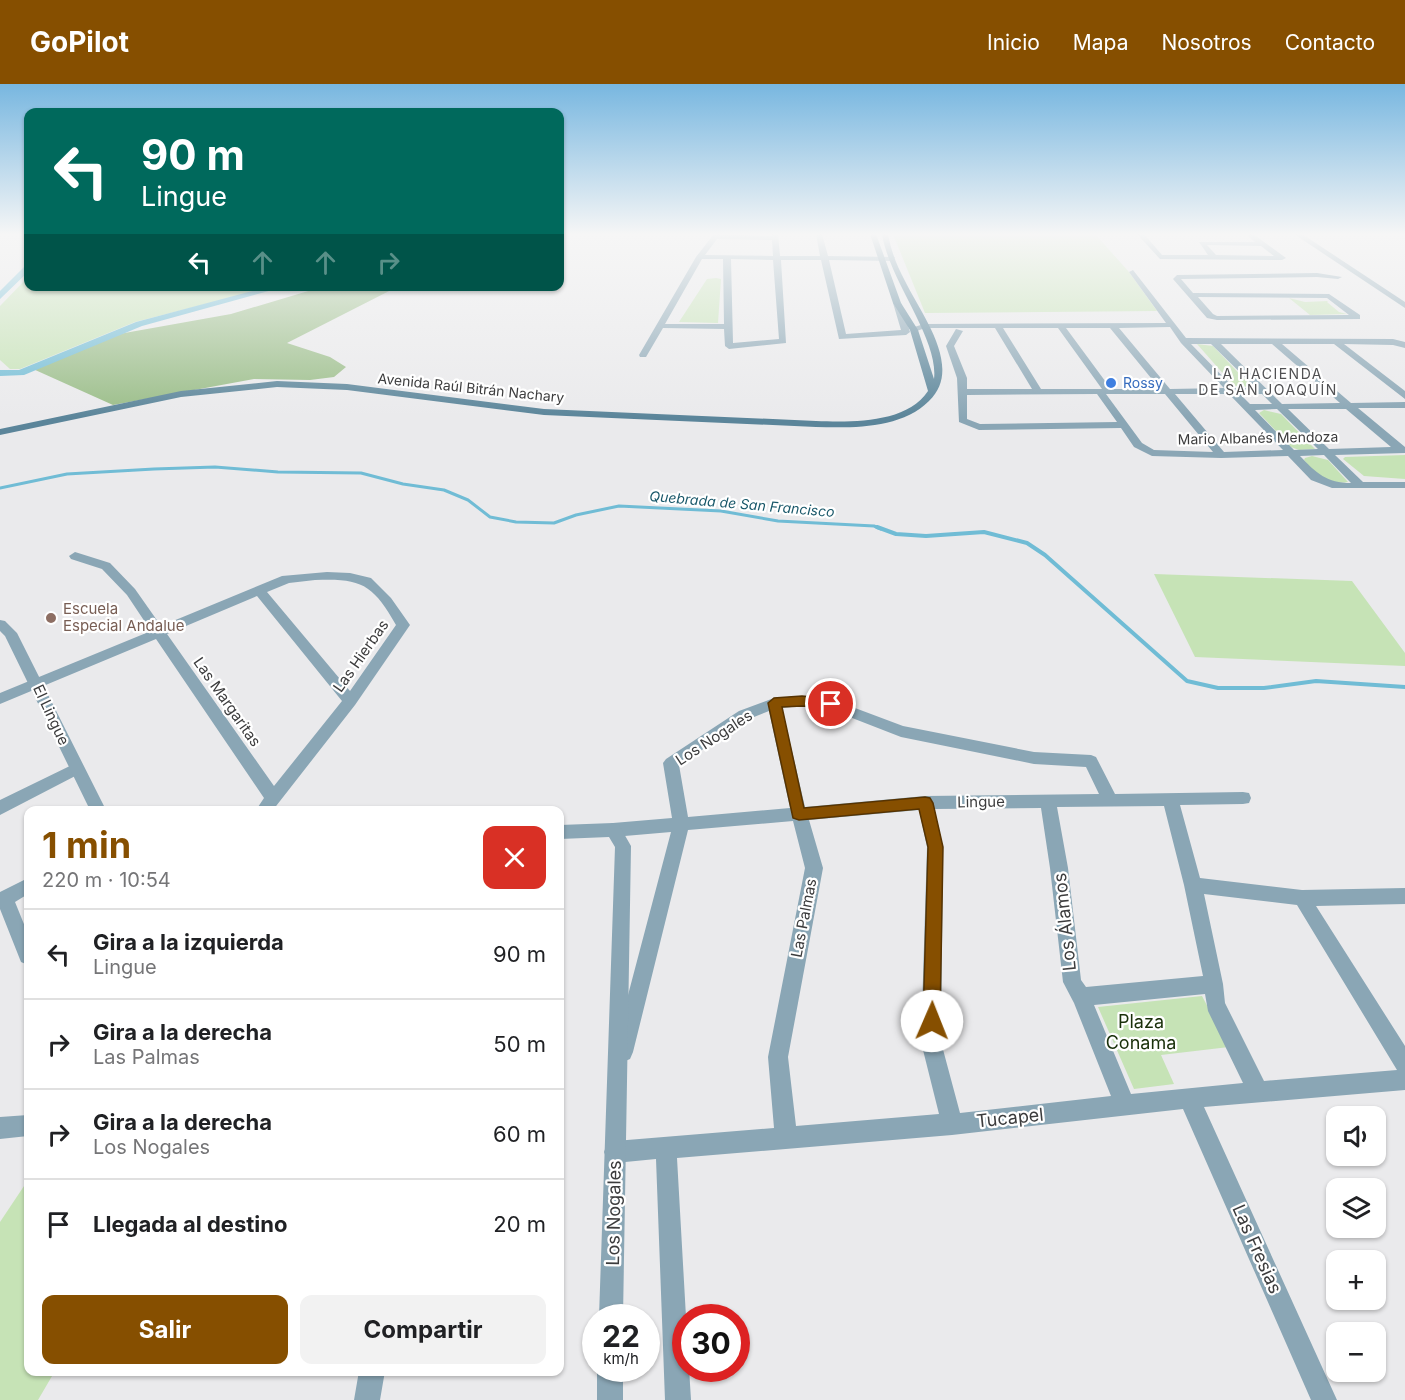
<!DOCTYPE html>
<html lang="es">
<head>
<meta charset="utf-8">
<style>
  body { margin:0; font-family:Inter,sans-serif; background:#f2f2f2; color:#202124; height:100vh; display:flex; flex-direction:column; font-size:22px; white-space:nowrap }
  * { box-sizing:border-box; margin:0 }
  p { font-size:20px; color:#757577 }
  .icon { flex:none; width:33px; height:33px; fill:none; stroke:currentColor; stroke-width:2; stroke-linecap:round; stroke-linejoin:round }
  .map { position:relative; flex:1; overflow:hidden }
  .panel { position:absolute; left:24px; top:722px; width:540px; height:570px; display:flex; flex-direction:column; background:#fff; border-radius:12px; box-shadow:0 2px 4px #0004 }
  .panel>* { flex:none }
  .banner { position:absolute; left:24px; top:24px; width:540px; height:183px; border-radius:12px; box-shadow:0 2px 4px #0004; background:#00695c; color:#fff; overflow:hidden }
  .buttons { position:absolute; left:1326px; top:1022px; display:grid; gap:12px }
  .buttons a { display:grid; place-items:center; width:60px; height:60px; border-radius:12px; background:#fff; box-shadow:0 2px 4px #0004; font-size:30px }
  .speed { position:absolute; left:582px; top:1220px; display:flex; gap:12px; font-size:30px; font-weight:700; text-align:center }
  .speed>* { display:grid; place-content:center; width:78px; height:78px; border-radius:50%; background:#fff; box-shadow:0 2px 4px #0004; line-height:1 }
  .speed small { font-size:15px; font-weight:400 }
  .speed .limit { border:9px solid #d22; background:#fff; color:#111 }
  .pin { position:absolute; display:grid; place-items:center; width:51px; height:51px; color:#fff; margin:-26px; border:3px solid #fff; border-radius:50%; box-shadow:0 2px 6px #0007 }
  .me { position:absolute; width:66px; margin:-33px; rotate:1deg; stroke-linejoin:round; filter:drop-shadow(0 0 4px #0008) }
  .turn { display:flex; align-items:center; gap:21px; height:126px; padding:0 18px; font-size:27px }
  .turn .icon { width:78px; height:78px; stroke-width:2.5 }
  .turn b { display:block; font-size:42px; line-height:51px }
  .lanes { display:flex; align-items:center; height:57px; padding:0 18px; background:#0003; justify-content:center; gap:30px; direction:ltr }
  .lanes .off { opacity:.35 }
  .round { display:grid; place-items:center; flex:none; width:63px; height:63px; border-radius:12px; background:#f2f2f2 }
  .overview { display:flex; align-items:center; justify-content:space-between; height:102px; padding:0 18px }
  h1 { font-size:36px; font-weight:700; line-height:45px; color:#864f00 }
  .button { display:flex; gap:12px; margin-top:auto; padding:12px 18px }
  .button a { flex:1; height:69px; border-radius:12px; background:#864f00; color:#fff; font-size:24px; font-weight:700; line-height:69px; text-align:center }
  .button a+a { background:#f2f2f2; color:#202124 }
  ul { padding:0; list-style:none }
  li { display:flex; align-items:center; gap:18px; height:90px; padding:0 18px; border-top:2px solid #e0e0e0 }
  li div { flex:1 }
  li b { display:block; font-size:22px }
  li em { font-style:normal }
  header { display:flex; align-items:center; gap:36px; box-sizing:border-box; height:84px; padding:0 30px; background:#864f00; color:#fff }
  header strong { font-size:28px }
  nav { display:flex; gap:33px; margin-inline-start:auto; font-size:21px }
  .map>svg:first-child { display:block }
  .green { fill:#c6e3b6 }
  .forest { fill:#9abd88 }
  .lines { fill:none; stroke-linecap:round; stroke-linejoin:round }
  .stream-far1 { stroke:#70bcd5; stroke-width:3 }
  .stream { stroke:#70bcd5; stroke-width:4 }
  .canal { fill:#70bcd5; fill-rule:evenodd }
  .minor { fill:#8aa6b5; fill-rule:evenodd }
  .tertiary { fill:#8aa6b5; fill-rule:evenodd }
  .secondary { fill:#5b859a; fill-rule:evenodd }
  .route { fill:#864f00; stroke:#573300; stroke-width:1.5 }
  .shop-dot { fill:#3f7fe0; stroke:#fff; stroke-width:2 }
  .education-dot { fill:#8d6e63; stroke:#fff; stroke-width:2 }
  .labels { text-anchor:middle; stroke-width:4.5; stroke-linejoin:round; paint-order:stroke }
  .far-neighbourhood-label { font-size:14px; letter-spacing:1.5px; fill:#515153; stroke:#fff }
  .far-shop-label { font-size:14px; fill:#366cbe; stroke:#fff; text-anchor:start }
  .far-street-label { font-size:14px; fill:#3c3c3d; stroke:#fff }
  .far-water-label { font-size:14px; font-style:italic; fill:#185769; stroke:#fff }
  .education-label { font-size:15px; fill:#785e54; stroke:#fff; text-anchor:start }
  .street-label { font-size:15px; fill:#3c3c3d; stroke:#fff }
  .near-street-label { font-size:18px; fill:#3c3c3d; stroke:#fff }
  .near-park-label { font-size:18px; fill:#19300a; stroke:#fff }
</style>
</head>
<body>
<header>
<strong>GoPilot</strong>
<nav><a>Inicio</a><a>Mapa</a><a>Nosotros</a><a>Contacto</a></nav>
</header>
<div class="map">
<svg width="1405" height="1316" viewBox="0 0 1405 1316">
  <rect width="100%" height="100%" fill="#eaeaec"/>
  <path class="green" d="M893 150H1095L1129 188 1157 227 925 229Z
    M28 193V202L273 203 135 238 20 285H10L0 276V222Z
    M716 194 721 195 718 239 679 238 707 195Z
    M1289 214 1305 218 1328 217 1327 218 1339 228 1347 230 1310 231Z
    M1197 260 1213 262 1252 303 1234 302Z
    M1264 326 1281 330 1315 365 1299 366 1291 363 1259 329Z
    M1405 371V395L1364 392 1343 375 1345 373Z
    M1312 372 1328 376 1348 398C1329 401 1316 391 1304 376L1305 374Z
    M1154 490 1352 497 1405 569V582L1195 573Z
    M1202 912 1229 963 1161 971 1174 1000 1134 1005 1098 923Z
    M28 1096V1287H55L38 1316H0V1138Z"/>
  <path class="forest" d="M325 202 397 203 287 259 330 273 346 283 334 293 310 296 254 295 113 321 33 285 119 250 231 230Z"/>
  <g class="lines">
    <path class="stream-far1" d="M0 404 67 390 154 385 215 383 278 388 361 389 403 400 444 406 468 416 490 433 516 438 554 439 576 431 619 422 721 427 778 437 874 442 881 445"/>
    <path class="stream" d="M877 443 896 450 926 452 984 448 1027 459 1045 471 1187 597 1218 604H1264L1316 597 1405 603"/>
    <path class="canal" d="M25 182H28V188L0 215V207Z
      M271 202H287L142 242 24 291 0 292V286H19L136 238Z"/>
    <path class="minor" d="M714 150 772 152V150H778L780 172H820L816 150H822L828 172 895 173 892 177 829 176 846 250 901 246 893 219 897 217 901 219 910 248 906 251 839 255 821 176H781L786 259 729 265 725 262 724 245 663 244 646 273H640L639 271 696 173ZM717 155 772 156 773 172 705 171ZM702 175H723L724 240H665ZM731 175 773 176 779 255 733 259Z
      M1137 150H1144L1162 171H1208L1199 158H1255L1246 150H1253L1286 174 1282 176 1160 175ZM1207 161 1261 162 1274 172 1216 171Z
      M1294 150H1302L1405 218V224Z
      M1133 186 1186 254 1393 255 1405 258V264L1393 261 1344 260 1405 307V315L1334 260H1282L1351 319 1405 318V324H1358L1405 363V369L1335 371 1363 398H1405V404H1332L1311 396 1288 372 1221 374 1152 372 1134 363 1121 344 979 346 959 338 957 294 946 262 956 245 963 247 954 262 967 294V305H1032L995 244H925L914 248 910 246 911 244 924 240 1166 239 1129 188ZM1170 243 1181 259 1224 304 1170 305 1119 244ZM1003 244H1058L1102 305H1041ZM1066 244H1110L1160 305H1111ZM1191 260H1211L1256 304H1234ZM1221 260H1272L1340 319 1282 320ZM1097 310 1117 338 980 340 967 335V311ZM1106 310H1165L1213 368 1154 366 1142 359ZM1175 310H1229L1283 366 1224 368ZM1240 310H1262L1272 320H1250ZM1277 325 1318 365 1294 366 1255 326ZM1288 325H1346L1391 363 1329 365ZM1324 371 1351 399C1327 399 1316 389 1300 372Z
      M1317 189 1342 193 1338 195 1317 193 1181 195 1193 209 1329 210 1360 231V235L1217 236 1207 234 1173 195 1177 191ZM1198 213 1327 214 1349 231 1217 232 1213 230Z
      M75 468 110 479 135 505 161 542 282 492 327 488 350 489 371 494 391 514 410 541 355 621 273 726H256L264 714 156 555 0 620V609L151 547 127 511 102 485 71 475 69 472ZM315 496C361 494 373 500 396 541L350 607 267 508 289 499ZM257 512 342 617 274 702 167 550Z
      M802 612 831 615 903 642 1034 668 1091 671 1096 673 1115 710 1243 708 1249 709 1251 714 1249 719 1243 720 1180 721 1200 794 1302 806 1405 804V820L1316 822 1405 962V1006L1204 1023 1337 1316H1311L1183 1025 952 1051 677 1074 686 1233V1284H689L691 1316H665L656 1075 615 1079 607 1076 604 1068 607 1060 615 1057 774 1044 768 973 805 784 793 737 688 746 633 968 630 975 623 978 616 975 613 968 671 748 613 753 607 751 605 746 607 741 613 739 672 734 663 679 666 675 739 627 774 614ZM802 622 829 625 901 653 1034 680 1086 683 1099 710 925 712 805 723 782 624ZM769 627 790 724 688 733 679 681 749 635ZM1164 722 1184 801 1203 892 1086 903 1081 896 1068 784 1057 723ZM1041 724 1050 784 1063 898 1074 919 1111 1012 960 1029 941 958 943 763 934 725ZM919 726 927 763 921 958 939 1030 796 1042 788 973 823 784 809 736ZM1204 810 1297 821 1397 986 1264 997 1225 919 1223 900ZM1205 910 1208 927 1243 999 1131 1010 1094 921Z
      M76 679 81 681 84 685 81 689 0 731V716Z
      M28 794V810L15 818 28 850V881L21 878 0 825V808Z
      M28 1031V1052L0 1055V1033Z
      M359 1287H385L380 1316H354Z"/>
    <path class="tertiary" d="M0 536 5 537 17 549 106 726H90L5 552 0 547Z
      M613 739 619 741 631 762 623 1233H599L615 763 609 753 560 755V741Z
      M597 1284H623V1316H597Z"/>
    <path class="secondary" d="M870 150H876L901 219 918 246 934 295C939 255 889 196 882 150H888C891 167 897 182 905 197 921 230 964 284 929 317 901 345 853 344 816 343L544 331 347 306 277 303 181 313 0 351V345L181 307 277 297 347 300 544 325 816 337C851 338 906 340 928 307L910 246 893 219Z"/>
  </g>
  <linearGradient id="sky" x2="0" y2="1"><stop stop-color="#78b7e0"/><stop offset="0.45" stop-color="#f6f6f6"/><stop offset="1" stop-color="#f6f6f6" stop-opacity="0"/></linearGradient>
  <rect width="1405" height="334" fill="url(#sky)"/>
  <path class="route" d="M802 612 831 615 838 620 831 624 802 622 782 623 804 724 925 713 930 714 933 719 943 763 940 937 938 943 932 945 925 943 923 937 928 763 919 725 799 736 793 734 768 619 774 614Z"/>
  <circle class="shop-dot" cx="1111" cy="299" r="6"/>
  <circle class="education-dot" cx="51" cy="534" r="6"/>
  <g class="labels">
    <g class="far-neighbourhood-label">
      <text x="1268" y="295">LA HACIENDA<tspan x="1268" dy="16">DE SAN JOAQUÍN</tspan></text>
    </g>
    <g class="far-shop-label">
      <text x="1123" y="304">Rossy</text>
    </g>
    <g class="far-street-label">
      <text transform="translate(471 304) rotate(6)" y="5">Avenida Raúl Bitrán Nachary</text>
      <text transform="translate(1258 354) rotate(-1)" y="5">Mario Albanés Mendoza</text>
    </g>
    <g class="far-water-label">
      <text transform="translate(742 420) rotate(5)" y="5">Quebrada de San Francisco</text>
    </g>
    <g class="education-label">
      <text x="63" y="530">Escuela<tspan x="63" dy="17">Especial Andalue</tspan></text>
    </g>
    <g class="street-label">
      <text transform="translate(361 572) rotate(-55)" y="5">Las Hierbas</text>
      <text transform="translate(227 618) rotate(55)" y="5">Las Margaritas</text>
      <text transform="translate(51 631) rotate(65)" y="5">El Lingue</text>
      <text transform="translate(714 654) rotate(-33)" y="5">Los Nogales</text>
      <text transform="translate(981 718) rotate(-1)" y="5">Lingue</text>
      <text transform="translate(804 834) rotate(-79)" y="5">Las Palmas</text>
    </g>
    <g class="near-street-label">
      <text transform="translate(1065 838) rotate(-96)" y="6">Los Álamos</text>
      <text transform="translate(1010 1034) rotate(-6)" y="6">Tucapel</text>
      <text transform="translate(614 1129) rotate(-89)" y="6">Los Nogales</text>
      <text transform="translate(1257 1165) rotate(66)" y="6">Las Fresias</text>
    </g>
    <g class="near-park-label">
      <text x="1141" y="944">Plaza<tspan x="1141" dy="21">Conama</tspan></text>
    </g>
  </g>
</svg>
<div class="buttons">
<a><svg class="icon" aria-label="sound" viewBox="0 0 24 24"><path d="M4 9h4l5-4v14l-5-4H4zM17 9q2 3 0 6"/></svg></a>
<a><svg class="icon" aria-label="layers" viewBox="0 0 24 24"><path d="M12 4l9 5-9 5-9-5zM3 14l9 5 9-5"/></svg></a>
<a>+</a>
<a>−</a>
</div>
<div class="speed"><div>22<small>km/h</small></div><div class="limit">30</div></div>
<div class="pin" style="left:831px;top:620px;background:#d93025"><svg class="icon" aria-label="arrive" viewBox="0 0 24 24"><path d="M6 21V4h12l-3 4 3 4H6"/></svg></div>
<svg class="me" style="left:932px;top:937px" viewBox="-20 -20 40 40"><circle r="19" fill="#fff"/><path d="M0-13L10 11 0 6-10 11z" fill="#864f00"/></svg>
<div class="banner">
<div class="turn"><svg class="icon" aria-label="left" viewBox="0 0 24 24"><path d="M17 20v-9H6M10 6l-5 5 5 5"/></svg><div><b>90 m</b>Lingue</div></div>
<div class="lanes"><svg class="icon" aria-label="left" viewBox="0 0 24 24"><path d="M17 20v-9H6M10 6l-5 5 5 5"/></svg><svg class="icon off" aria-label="ahead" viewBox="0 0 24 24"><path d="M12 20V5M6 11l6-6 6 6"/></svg><svg class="icon off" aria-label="ahead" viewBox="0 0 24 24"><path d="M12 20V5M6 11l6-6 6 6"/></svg><svg class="icon off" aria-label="right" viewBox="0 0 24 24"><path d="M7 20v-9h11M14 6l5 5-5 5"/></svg></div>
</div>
<section class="panel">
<div class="overview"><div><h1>1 min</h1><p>220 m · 10:54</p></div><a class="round" style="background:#d93025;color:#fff"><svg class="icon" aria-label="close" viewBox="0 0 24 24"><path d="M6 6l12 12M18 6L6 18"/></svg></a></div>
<ul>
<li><svg class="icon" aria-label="left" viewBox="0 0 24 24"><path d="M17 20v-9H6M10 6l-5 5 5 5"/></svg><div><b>Gira a la izquierda</b><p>Lingue</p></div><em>90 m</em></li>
<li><svg class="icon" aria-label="right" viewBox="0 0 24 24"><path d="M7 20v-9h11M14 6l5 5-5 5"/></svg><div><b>Gira a la derecha</b><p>Las Palmas</p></div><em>50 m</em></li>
<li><svg class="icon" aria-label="right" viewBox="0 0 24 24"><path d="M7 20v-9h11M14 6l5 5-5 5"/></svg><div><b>Gira a la derecha</b><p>Los Nogales</p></div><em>60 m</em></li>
<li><svg class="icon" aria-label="arrive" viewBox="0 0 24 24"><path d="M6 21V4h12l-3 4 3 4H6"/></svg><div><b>Llegada al destino</b></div><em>20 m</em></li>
</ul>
<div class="button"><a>Salir</a><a>Compartir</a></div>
</section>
</div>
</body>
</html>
